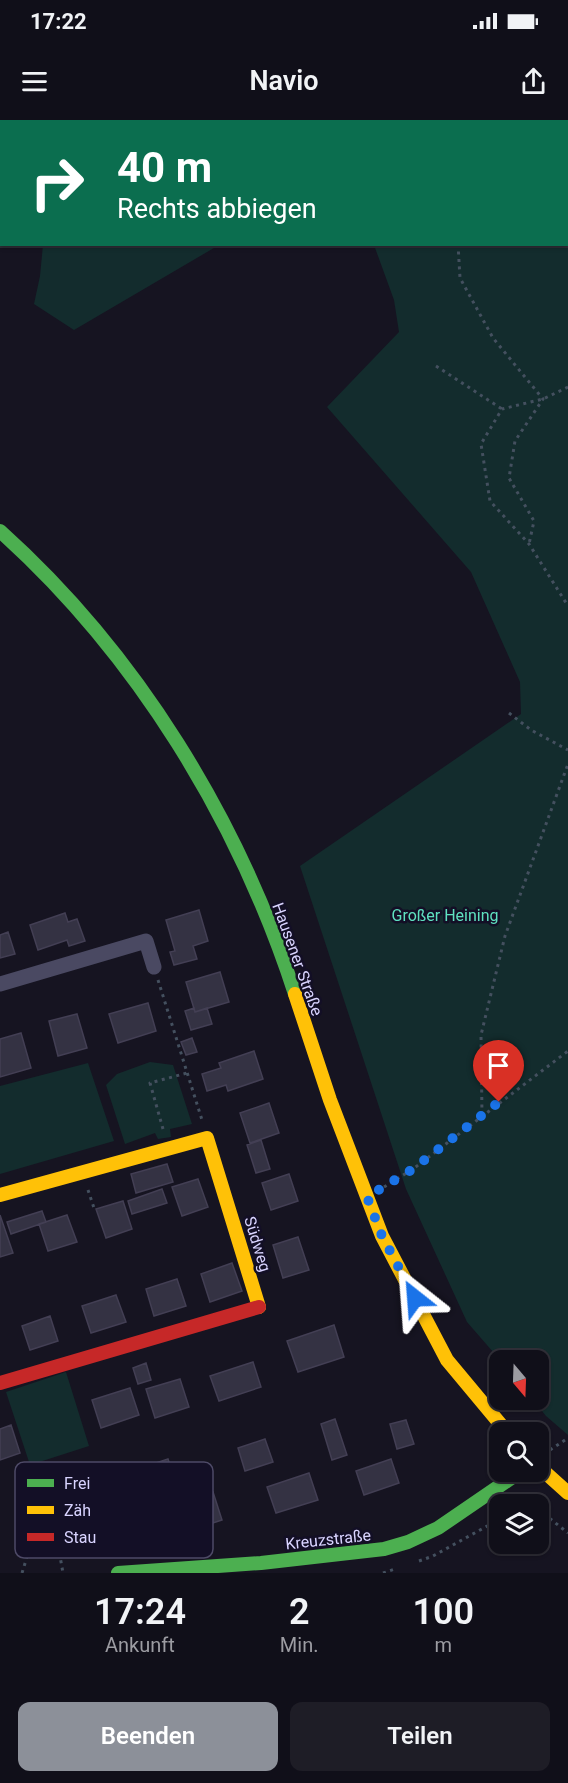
<!DOCTYPE html>
<html lang="de">
<head>
<meta charset="utf-8">
<style>
  body { margin:0; font-family:Roboto,sans-serif; background:#1e1d26; color:#f1f3f6; height:100vh; display:flex; flex-direction:column; font-size:22px; white-space:nowrap }
  * { box-sizing:border-box; margin:0 }
  p { font-size:20px; color:#9c9ca2 }
  .icon { flex:none; width:33px; height:33px; fill:none; stroke:currentColor; stroke-width:2; stroke-linecap:round; stroke-linejoin:round }
  .map { position:relative; height:1453px; overflow:hidden }
  .drawer { display:flex; flex-direction:column; background:#100f19; flex:1 }
  .drawer>* { flex:none }
  .hud { position:absolute; left:0px; top:0px; width:568px; height:126px; box-shadow:0 2px 4px #0004,0 0 0 2px #302f38; background:#0b6e4f; color:#fff; overflow:hidden }
  .needle { width:39px; rotate:161deg }
  .tools { position:absolute; left:489px; top:1230px; display:grid; gap:12px }
  .tools a { display:grid; place-items:center; width:60px; height:60px; border-radius:12px; background:#100f19; box-shadow:0 2px 4px #0004,0 0 0 2px #302f38; font-size:30px }
  .pin { position:absolute; display:grid; place-items:center; width:51px; height:51px; color:#fff; margin:-62px -26px; border-radius:50% 50% 50% 0; rotate:-45deg; box-shadow:0 0 6px #0007 }
  .pin .icon { rotate:45deg }
  .me { position:absolute; width:66px; margin:-33px; rotate:332deg; stroke-linejoin:round; filter:drop-shadow(0 0 4px #0008) }
  .turn { display:flex; align-items:center; gap:21px; height:126px; padding:0 18px; font-size:27px }
  .turn .icon { width:78px; height:78px; stroke-width:2.5 }
  .turn b { display:block; font-size:42px; line-height:51px }
  .eta { display:flex; justify-content:space-evenly; align-items:center; height:102px; text-align:center }
  .eta b { font-size:36px; font-weight:600; line-height:42px }
  .primary-button { display:flex; gap:12px; margin-top:auto; padding:12px 18px }
  .primary-button a { flex:1; height:69px; border-radius:12px; background:#8c9099; color:#fff; font-size:24px; font-weight:600; line-height:69px; text-align:center }
  .primary-button a+a { background:#1e1d26; color:#f1f3f6 }
  .status { display:flex; justify-content:space-between; align-items:center; height:42px; padding:0 30px; background:#100f19; direction:ltr }
  .status svg { height:16px; fill:currentColor }
  header { display:flex; justify-content:space-between; align-items:center; height:78px; padding:0 18px; background:#100f19; font-size:27px; font-weight:600 }
  .map>svg:first-child { display:block }
  .green { fill:#132c2d }
  .building { fill:#343243; stroke:#433f54; stroke-width:1.5 }
  .lines { fill:none; stroke-linecap:round; stroke-linejoin:round }
  .path { stroke:#44505f; stroke-width:3; stroke-dasharray:3 4.5; stroke-linecap:butt }
  .street { stroke:#4a4962; stroke-width:15 }
  .fast { stroke:#4caf50; stroke-width:14 }
  .slow { stroke:#ffc107; stroke-width:14 }
  .jam { stroke:#c62828; stroke-width:14 }
  .route { stroke:#1a73e8; stroke-width:10; stroke-dasharray:0 18 }
  .labels { text-anchor:middle; stroke-width:5; stroke-linejoin:round; paint-order:stroke }
  .park-label { font-size:16px; fill:#5fe0c0; stroke:#130f26 }
  .street-label { font-size:16px; fill:#d9d4ff; stroke:#130f26 }
  .key { fill:#130f26; stroke:#4e4a67; stroke-width:1.5 }
  .key-label { font-size:16px; fill:#d9d4ff }
</style>
</head>
<body>
<div class="status"><b>17:22</b><svg viewBox="0 0 49 12"><path d="M0 12V9h3v3zM5 12V6h3v6zM10 12V3h3v9zM15 12V0h3v12zM26 1h20v11H26zM47 4h2v5h-2z"/></svg></div>
<header><svg class="icon" aria-label="menu" viewBox="0 0 24 24"><path d="M4 6h16M4 12h16M4 18h16"/></svg>Navio<svg class="icon" aria-label="share" viewBox="0 0 24 24"><path d="M12 15V3M7 8l5-5 5 5M5 13v7h14v-7"/></svg></header>
<div class="map">
<svg width="568" height="1453" viewBox="0 0 568 1453">
  <rect width="100%" height="100%" fill="#161421"/>
  <path class="green" d="M30 0H290L291 1 31 2Z
    M449 0H568V1315L546 1296 533 1280H538V1240H500L467 1202 406 1069 300 746 521 594 520 562 471 452 327 287 399 212 394 180 374 125 567 124V2L448 1Z
    M43 125V124L219 125 74 210 34 184 40 156Z
    M150 942 173 945 192 1004 170 1009 171 1017 158 1019 155 1013 125 1024 106 965 117 954Z
    M88 943 114 1021 0 1054V966Z
    M66 1252 89 1326 30 1345 6 1272Z"/>
  <path class="building" d="M199 790 208 821 193 826 197 839 174 845 170 832 175 831 166 800Z
    M65 793 68 802 77 799 85 821 69 826 67 820 38 830 30 805Z
    M8 812 15 834 0 838V815Z
    M220 852 229 882 195 892 186 862Z
    M148 883 156 911 118 923 109 894Z
    M194 888 195 892 207 888 212 904 191 910 185 891Z
    M77 894 87 928 58 936 49 901Z
    M21 913 31 948 0 957V919Z
    M192 918 197 932 186 935 181 922Z
    M254 931 263 959 228 971 226 965 207 971 202 954 221 948 219 943Z
    M269 983 279 1013 250 1023 240 993Z
    M261 1020 270 1049 256 1053 247 1025Z
    M167 1044 173 1062 136 1073 131 1054Z
    M289 1054 298 1081 271 1090 262 1063Z
    M198 1059 208 1087 182 1096 172 1067Z
    M162 1069 167 1083 132 1094 128 1081Z
    M123 1081 132 1109 106 1118 96 1089Z
    M42 1091 46 1102 11 1114 7 1102Z
    M0 1095 13 1133 0 1137Z
    M67 1095 77 1122 48 1131 39 1104Z
    M298 1117 309 1150 283 1158 273 1125Z
    M232 1143 242 1171 210 1182 201 1154Z
    M177 1159 186 1186 154 1196 146 1169Z
    M116 1175 126 1202 91 1213 82 1186Z
    M50 1196 58 1221 30 1230 22 1206Z
    M334 1205 344 1237 298 1252 287 1221Z
    M253 1242 261 1267 219 1281 210 1256Z
    M146 1243 151 1260 138 1264 133 1248Z
    M180 1259 189 1287 155 1298 146 1269Z
    M130 1268 139 1295 101 1308 92 1280Z
    M335 1299 347 1335 332 1340 321 1304Z
    M406 1300 414 1324 397 1329 390 1304Z
    M11 1305 20 1333 0 1340V1309Z
    M265 1319 273 1342 245 1351 238 1328Z
    M168 1339 177 1366 153 1373 144 1347Z
    M391 1339 399 1363 364 1375 356 1351Z
    M309 1353 318 1380 276 1393 267 1367Z
    M213 1372 222 1400 182 1413 173 1385Z"/>
  <g class="lines">
    <path class="path" d="M301 0 302 2
      M442 2 444 0
      M458 124 460 158 493 218 543 279 515 321 509 358 534 401 529 424
      M567 124 568 125
      M436 246 502 289
      M568 267 543 279 502 289 481 324 490 381 529 424 568 486
      M509 593 531 610 568 630
      M158 860 202 1000
      M482 995 481 915 505 816 568 644
      M163 1009 150 963 187 953
      M384 1067 413 1049 568 931
      M88 1070 94 1088
      M550 1330 568 1318
      M538 1389 568 1413
      M419 1441 433 1436 500 1399
      M22 1453 35 1411 48 1399 58 1425 63 1453
      M383 1453 395 1449"/>
    <path class="street" d="M0 864 146 821 154 847"/>
    <path class="fast" d="M0 411C137 534 238 699 295 874
      M118 1453 261 1443 384 1429 408 1422 438 1408 520 1352"/>
    <path class="slow" d="M295 874 330 980 382 1116 447 1240 507 1312
      M0 1075 207 1018 259 1187
      M538 1346 568 1373"/>
    <path class="jam" d="M0 1263 259 1187"/>
  </g>
  <g class="lines">
    <path class="route" d="M415 1178 382 1116 367 1077 413 1049 499 982"/>
  </g>
  <g class="labels">
    <g class="park-label">
      <text x="445" y="801">Großer Heining</text>
    </g>
    <g class="street-label">
      <text transform="translate(298 839) rotate(70)" y="6">Hausener Straße</text>
      <text transform="translate(258 1124) rotate(73)" y="6">Südweg</text>
      <text transform="translate(328 1419) rotate(-6)" y="6">Kreuzstraße</text>
    </g>
  </g>
  <rect x="15" y="1342" width="198" height="96" rx="9" class="key"/>
  <rect x="27" y="1359" width="27" height="8" fill="#4caf50"/>
  <rect x="27" y="1386" width="27" height="8" fill="#ffc107"/>
  <rect x="27" y="1413" width="27" height="8" fill="#c62828"/>
  <g class="key-label">
    <text x="64" y="1369">Frei</text>
    <text x="64" y="1396">Zäh</text>
    <text x="64" y="1423">Stau</text>
  </g>
</svg>
<div class="tools">
<a><svg class="needle" viewBox="-14 -14 28 28"><path d="M0-13l5 13h-10z" fill="#e53935"/><path d="M0 13l5-13h-10z" fill="#9c9ca2"/></svg></a>
<a><svg class="icon" aria-label="search" viewBox="0 0 24 24"><circle cx="10" cy="10" r="6"/><path d="M15 15l6 6"/></svg></a>
<a><svg class="icon" aria-label="layers" viewBox="0 0 24 24"><path d="M12 4l9 5-9 5-9-5zM3 14l9 5 9-5"/></svg></a>
</div>
<div class="pin" style="left:499px;top:982px;background:#d93025"><svg class="icon" aria-label="arrive" viewBox="0 0 24 24"><path d="M6 21V4h12l-3 4 3 4H6"/></svg></div>
<svg class="me" style="left:415px;top:1178px" viewBox="-20 -20 40 40"><path d="M0-17L14 15 0 8-14 15z" fill="#1a73e8" stroke="#fff" stroke-width="4"/></svg>
<div class="hud">
<div class="turn"><svg class="icon" aria-label="right" viewBox="0 0 24 24"><path d="M7 20v-9h11M14 6l5 5-5 5"/></svg><div><b>40 m</b>Rechts abbiegen</div></div>
</div>
</div>
<section class="drawer">
<div class="eta">
<div><b>17:24</b><p>Ankunft</p></div>
<div><b>2</b><p>Min.</p></div>
<div><b>100</b><p>m</p></div>
</div>
<div class="primary-button"><a>Beenden</a><a>Teilen</a></div>
</section>
</body>
</html>
